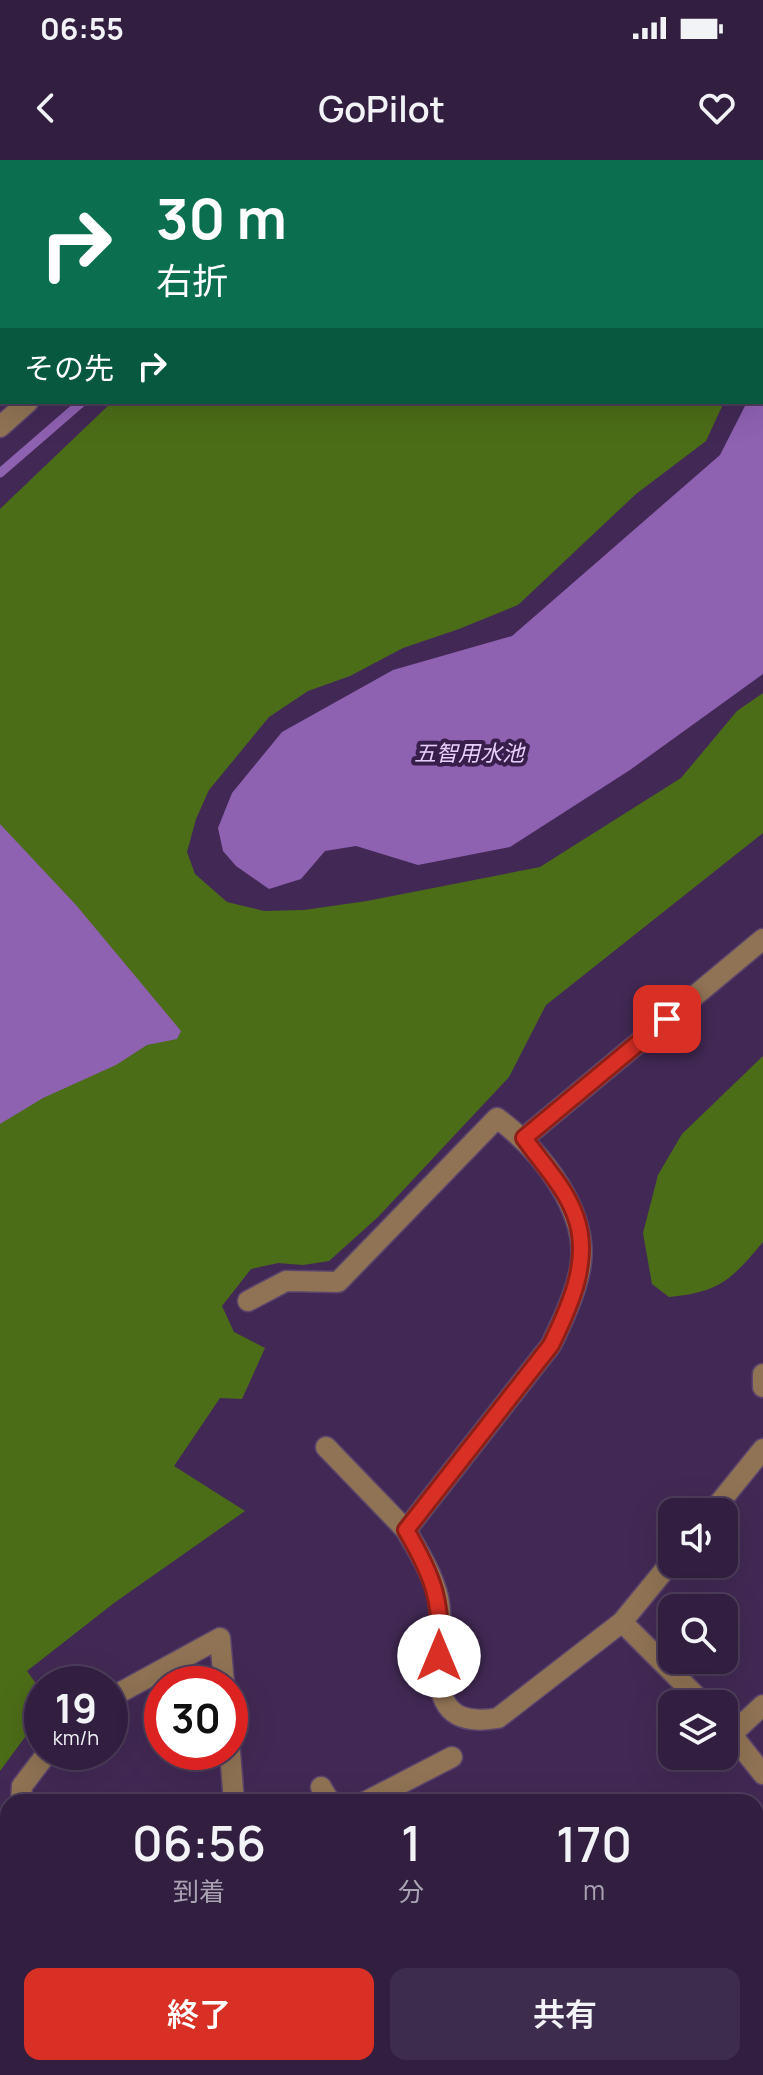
<!DOCTYPE html>
<html lang="ja">
<head>
<meta charset="utf-8">
<style>
  body { margin:0; font-family:Manrope,"Noto Sans JP",sans-serif; background:#3d2c4b; color:#f1f3f6; height:100vh; display:flex; flex-direction:column; font-size:30px; white-space:nowrap }
  * { box-sizing:border-box; margin:0 }
  p { font-size:26px; color:#a8a2b1 }
  .icon { flex:none; width:44px; height:44px; fill:none; stroke:currentColor; stroke-width:2; stroke-linecap:round; stroke-linejoin:round }
  .map { position:relative; flex:1; overflow:hidden }
  .sheet { position:absolute; left:0px; top:1634px; width:764px; height:282px; display:flex; flex-direction:column; background:#321f40; border-radius:24px 24px 0 0; box-shadow:0 8px 32px #0002,0 0 0 2px #4d3d59 }
  .sheet>* { flex:none }
  .guide { position:absolute; left:0px; top:0px; width:764px; height:244px; box-shadow:0 8px 32px #0002,0 0 0 2px #4d3d59; background:#0b6e4f; color:#fff; overflow:hidden }
  .controls { position:absolute; left:658px; top:1338px; display:grid; gap:16px }
  .controls a { display:grid; place-items:center; width:80px; height:80px; border-radius:16px; background:#321f40; box-shadow:0 8px 32px #0002,0 0 0 2px #4d3d59; font-size:40px }
  .speed { position:absolute; left:24px; top:1506px; display:flex; gap:16px; font-size:40px; font-weight:700; text-align:center }
  .speed>* { display:grid; place-content:center; width:104px; height:104px; border-radius:50%; background:#321f40; box-shadow:0 8px 32px #0002,0 0 0 2px #4d3d59; line-height:1 }
  .speed small { font-size:20px; font-weight:400 }
  .speed .limit { border:12px solid #d22; background:#fff; color:#111 }
  .pin { position:absolute; display:grid; place-items:center; width:68px; height:68px; color:#fff; margin:-34px; border-radius:16px; box-shadow:0 4px 12px #0006 }
  .me { position:absolute; width:88px; margin:-44px; rotate:0deg; stroke-linejoin:round; filter:drop-shadow(0 0 6px #0008) }
  .turn { display:flex; align-items:center; gap:28px; height:168px; padding:0 24px; font-size:36px }
  .turn .icon { width:104px; height:104px; stroke-width:2.5 }
  .turn b { display:block; font-size:56px; line-height:68px }
  .then { display:flex; align-items:center; height:76px; padding:0 24px; background:#0003; gap:16px; font-size:30px }
  .eta { display:flex; justify-content:space-evenly; align-items:center; height:136px; text-align:center }
  .eta b { font-size:48px; font-weight:600; line-height:56px }
  .action { display:flex; gap:16px; margin-top:auto; padding:16px 24px }
  .action a { flex:1; height:92px; border-radius:16px; background:#d93025; color:#fff; font-size:32px; font-weight:600; line-height:92px; text-align:center }
  .action a+a { background:#3d2c4b; color:#f1f3f6 }
  .status { display:flex; justify-content:space-between; align-items:center; height:56px; padding:0 40px; background:#321f40; direction:ltr }
  .status svg { height:22px; fill:currentColor }
  header { display:flex; justify-content:space-between; align-items:center; height:104px; padding:0 24px; background:#321f40; font-size:36px; font-weight:600 }
  .map>svg:first-child { display:block }
  .green { fill:#4c6d18 }
  .water { fill:#8e61b1 }
  .lines { fill:none; stroke-linecap:round; stroke-linejoin:round }
  .stream { stroke:#8e61b1; stroke-width:9 }
  .minor-casing { stroke:#5b456c; stroke-width:23 }
  .minor { stroke:#907354; stroke-width:20 }
  .route-casing { stroke:#8d1f18; stroke-width:20 }
  .route { stroke:#d93025; stroke-width:14 }
  .labels { text-anchor:middle; stroke-width:8; stroke-linejoin:round; paint-order:stroke }
  .water-label { font-size:22px; font-style:italic; fill:#e7d0fb; stroke:#381e4a }
</style>
</head>
<body>
<div class="status"><b>06:55</b><svg viewBox="0 0 49 12"><path d="M0 12V9h3v3zM5 12V6h3v6zM10 12V3h3v9zM15 12V0h3v12zM26 1h20v11H26zM47 4h2v5h-2z"/></svg></div>
<header><svg class="icon" aria-label="back" viewBox="0 0 24 24"><path d="M15 5l-7 7 7 7"/></svg>GoPilot<svg class="icon" aria-label="heart" viewBox="0 0 24 24"><path d="M12 20l-8-8c-3-5 5-10 8-4 3-6 11-1 8 4z"/></svg></header>
<div class="map">
<svg width="763" height="1915" viewBox="0 0 763 1915">
  <rect width="100%" height="100%" fill="#422955"/>
  <path class="green" d="M391 0H763V207L762 2H389Z
    M112 242H724L706 281 636 334 518 445 459 469 403 488 350 516 308 531 269 557 209 630 196 659 187 692 195 714 227 742 264 751 304 750 367 741 540 707 681 618 737 551 763 533V673L546 845 509 917 378 1057 329 1101 303 1105 278 1103 251 1109 222 1146 234 1172 265 1188 242 1239 220 1238 174 1306 245 1351 114 1443 27 1511 42 1532V1554L0 1611V349Z
    M763 896V1082C731 1120 720 1132 669 1137L652 1124 643 1073 658 1015 682 974Z"/>
  <path class="water" d="M763 227V514L630 610 510 687 418 705 356 686 325 691 301 719 269 729 236 706 223 691 218 668 232 633 282 572 393 510 512 476 720 295 747 242H762Z
    M0 664 76 745 181 871 177 879 147 885 116 905 43 938 0 964Z"/>
  <g class="lines">
    <path class="stream" d="M372 2 374 0
      M0 313 82 242"/>
    <defs>
      <path id="minor" d="M59 2 61 0
        M306 2 308 0
        M0 42 2 40
        M0 267 28 242
        M524 978 763 779
        M248 1141 286 1121 338 1122 497 958C540 990 591 1052 580 1109 575 1135 562 1162 551 1185L406 1370C418 1391 432 1413 438 1437 449 1485 411 1573 498 1558L622 1462 672 1401
        M763 1214V1227
        M326 1287 406 1370
        M712 1352 763 1289
        M622 1462 704 1544
        M110 1538 220 1478 224 1524
        M724 1565 763 1614
        M732 1574 763 1545
        M230 1592 234 1642
        M321 1627 330 1642
        M21 1642 22 1626 48 1592
        M365 1642 452 1597
        M0 1709H8
        M756 1758 763 1754
        M38 1908V1915
        M235 1908 237 1915
        M486 1915 498 1908"/>
    </defs>
    <use href="#minor" class="minor-casing"/>
    <use href="#minor" class="minor"/>
  </g>
  <g class="lines">
    <defs>
      <path id="route" d="M439 1496C443 1442 433 1416 406 1370L551 1185C570 1146 592 1099 575 1055 565 1027 541 1002 524 978L667 859"/>
    </defs>
    <use href="#route" class="route-casing"/>
    <use href="#route" class="route"/>
  </g>
  <g class="labels">
    <g class="water-label">
      <text x="469" y="601">五智用水池</text>
    </g>
  </g>
</svg>
<div class="controls">
<a><svg class="icon" aria-label="sound" viewBox="0 0 24 24"><path d="M4 9h4l5-4v14l-5-4H4zM17 9q2 3 0 6"/></svg></a>
<a><svg class="icon" aria-label="search" viewBox="0 0 24 24"><circle cx="10" cy="10" r="6"/><path d="M15 15l6 6"/></svg></a>
<a><svg class="icon" aria-label="layers" viewBox="0 0 24 24"><path d="M12 4l9 5-9 5-9-5zM3 14l9 5 9-5"/></svg></a>
</div>
<div class="speed"><div>19<small>km/h</small></div><div class="limit">30</div></div>
<div class="pin" style="left:667px;top:859px;background:#d93025"><svg class="icon" aria-label="arrive" viewBox="0 0 24 24"><path d="M6 21V4h12l-3 4 3 4H6"/></svg></div>
<svg class="me" style="left:439px;top:1496px" viewBox="-20 -20 40 40"><circle r="19" fill="#fff"/><path d="M0-13L10 11 0 6-10 11z" fill="#d93025"/></svg>
<div class="guide">
<div class="turn"><svg class="icon" aria-label="right" viewBox="0 0 24 24"><path d="M7 20v-9h11M14 6l5 5-5 5"/></svg><div><b>30 m</b>右折</div></div>
<div class="then">その先<svg class="icon" aria-label="right" viewBox="0 0 24 24"><path d="M7 20v-9h11M14 6l5 5-5 5"/></svg></div>
</div>
<section class="sheet">
<div class="eta">
<div><b>06:56</b><p>到着</p></div>
<div><b>1</b><p>分</p></div>
<div><b>170</b><p>m</p></div>
</div>
<div class="action"><a>終了</a><a>共有</a></div>
</section>
</div>
</body>
</html>
